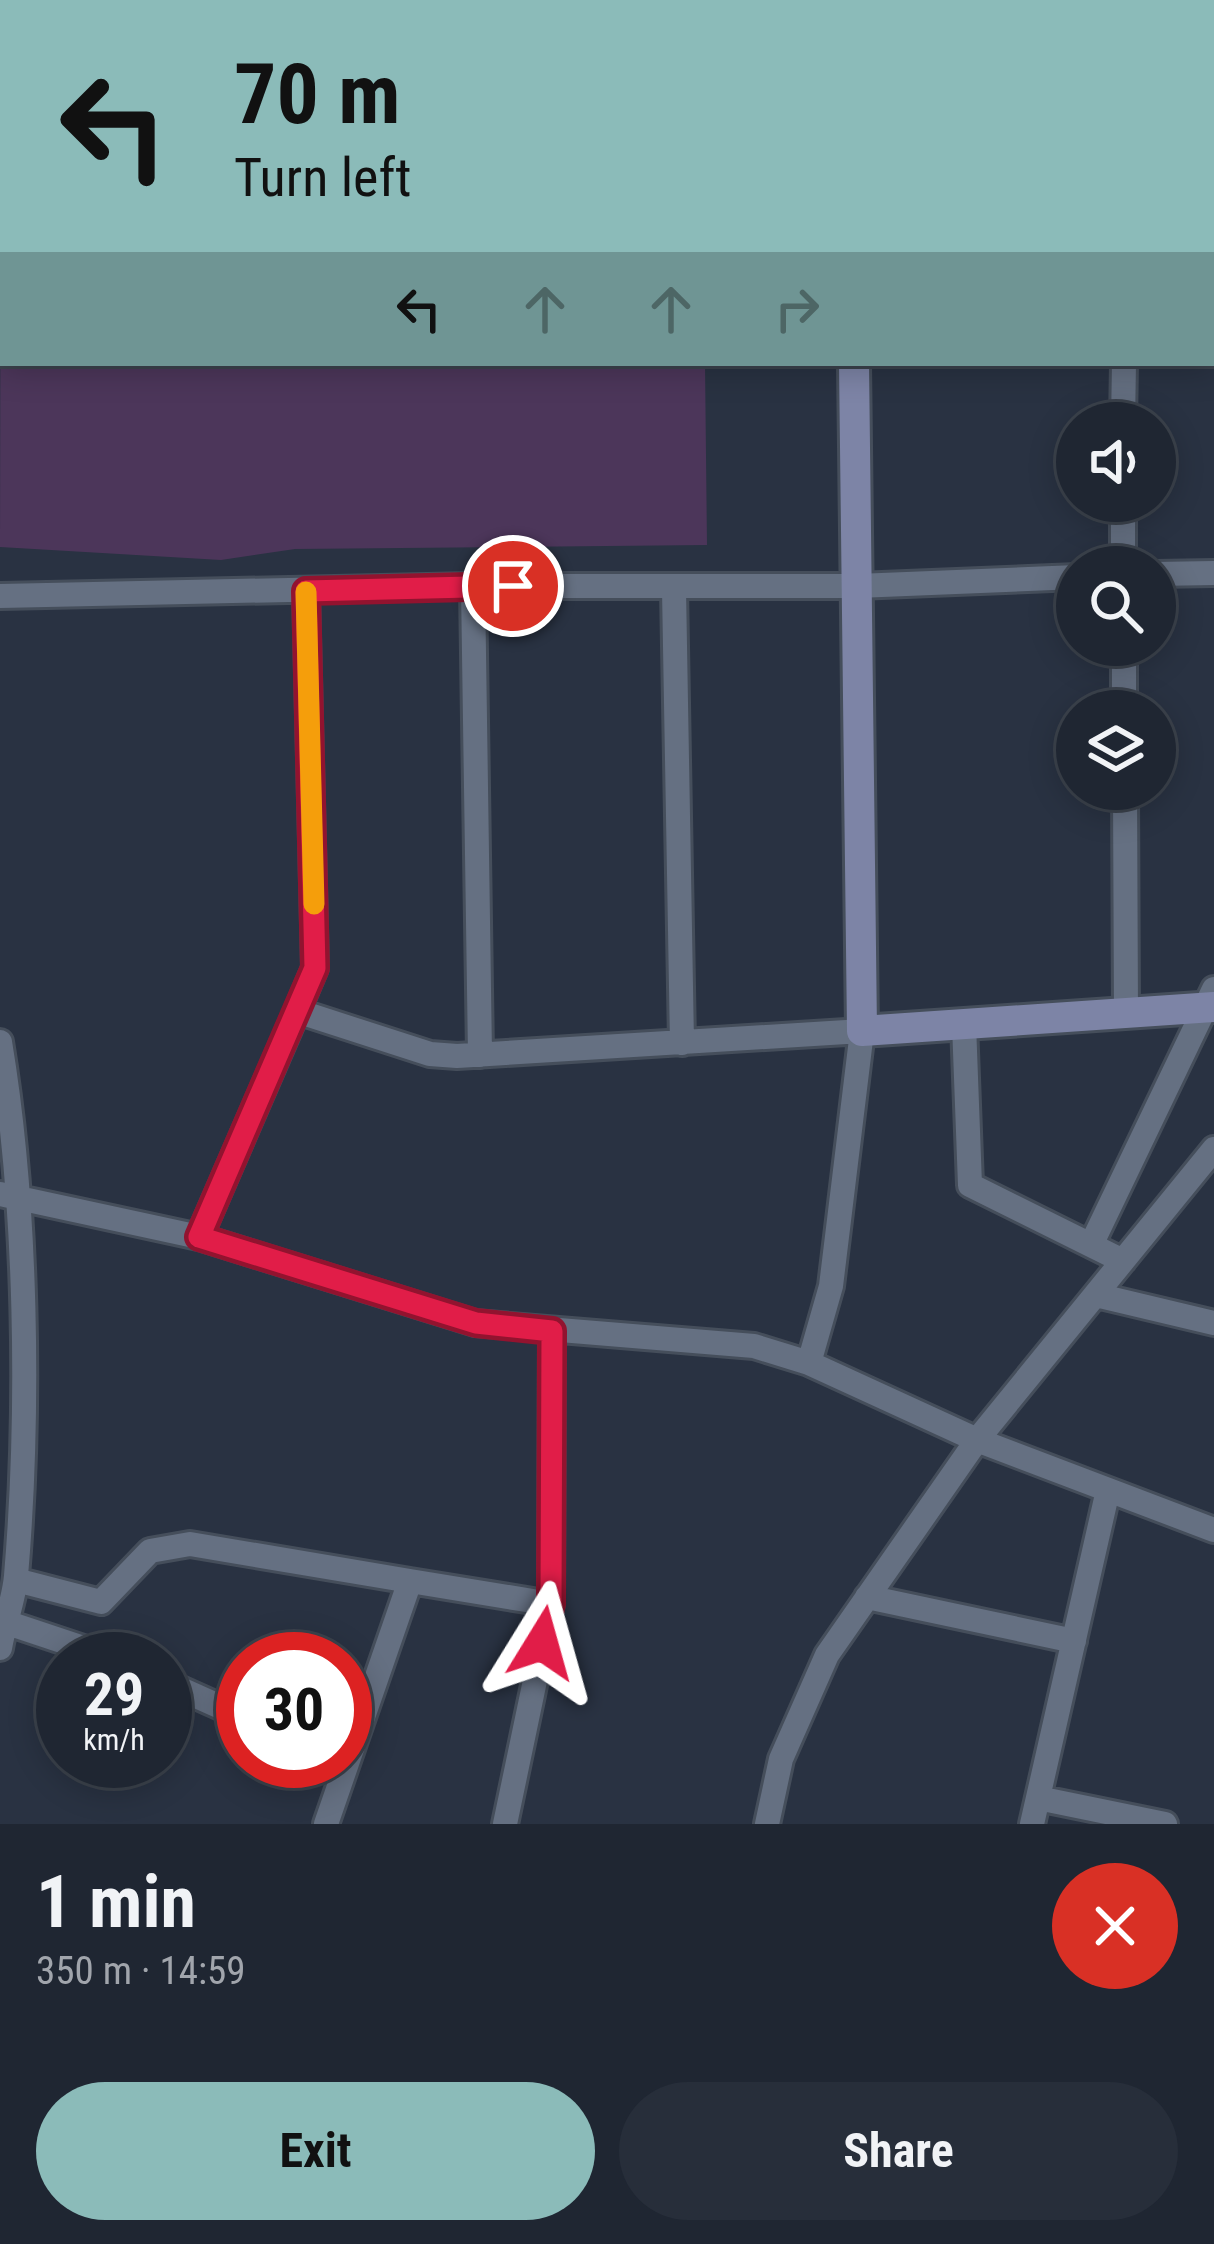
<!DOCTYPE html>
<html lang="en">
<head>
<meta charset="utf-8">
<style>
  body { margin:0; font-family:"Roboto Condensed",sans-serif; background:#272e3a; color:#f1f3f6; height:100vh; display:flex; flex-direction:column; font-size:45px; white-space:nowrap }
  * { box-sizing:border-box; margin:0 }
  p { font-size:39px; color:#a1a5ac }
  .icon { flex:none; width:66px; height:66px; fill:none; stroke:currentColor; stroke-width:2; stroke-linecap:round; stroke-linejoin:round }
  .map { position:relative; height:1824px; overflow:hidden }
  .sheet { display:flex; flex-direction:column; background:#1f2632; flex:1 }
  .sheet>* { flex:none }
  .hud { position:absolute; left:0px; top:0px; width:1215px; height:366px; box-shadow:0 6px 30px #0003,0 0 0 3px #3c434d; background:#8bbbb9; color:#111; overflow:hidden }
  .buttons { position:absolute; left:1056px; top:402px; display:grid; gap:24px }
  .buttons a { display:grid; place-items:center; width:120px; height:120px; border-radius:50%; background:#1f2632; box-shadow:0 6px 30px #0003,0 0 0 3px #3c434d; font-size:60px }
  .speed { position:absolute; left:36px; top:1632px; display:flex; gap:24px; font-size:60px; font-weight:700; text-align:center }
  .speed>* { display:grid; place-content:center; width:156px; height:156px; border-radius:50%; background:#1f2632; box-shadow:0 6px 30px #0003,0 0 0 3px #3c434d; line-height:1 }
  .speed small { font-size:30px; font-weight:400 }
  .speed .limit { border:18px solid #d22; background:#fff; color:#111 }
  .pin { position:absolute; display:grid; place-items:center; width:102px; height:102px; color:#fff; margin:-51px; border:6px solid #fff; border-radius:50%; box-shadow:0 3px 12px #0007 }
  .me { position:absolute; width:132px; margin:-66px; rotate:8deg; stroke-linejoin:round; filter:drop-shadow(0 0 9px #0008) }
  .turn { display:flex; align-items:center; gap:42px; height:252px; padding:0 36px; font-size:54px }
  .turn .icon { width:156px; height:156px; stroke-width:2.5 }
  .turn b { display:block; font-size:84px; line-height:102px }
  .lanes { display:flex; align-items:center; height:114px; padding:0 36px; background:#0003; justify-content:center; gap:60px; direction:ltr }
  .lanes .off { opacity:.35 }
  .round { display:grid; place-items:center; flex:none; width:126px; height:126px; border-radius:63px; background:#272e3a }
  .overview { display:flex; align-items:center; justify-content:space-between; height:204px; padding:0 36px }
  h1 { font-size:72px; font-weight:700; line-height:90px }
  .action { display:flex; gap:24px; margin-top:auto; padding:24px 36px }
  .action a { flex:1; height:138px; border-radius:72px; background:#8bbbb9; color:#111; font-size:48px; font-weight:700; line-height:138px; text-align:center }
  .action a+a { background:#272e3a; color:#f1f3f6 }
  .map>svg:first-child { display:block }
  .green { fill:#4c365a }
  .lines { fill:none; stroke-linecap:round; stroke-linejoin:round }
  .street-casing { stroke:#454e5b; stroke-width:30 }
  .secondary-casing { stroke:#454e5b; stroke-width:36 }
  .street { stroke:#657082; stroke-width:24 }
  .secondary { stroke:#7d84a6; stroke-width:30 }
  .route-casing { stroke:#92132f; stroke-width:30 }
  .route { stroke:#e11d48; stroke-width:21 }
  .slow { stroke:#f59e0b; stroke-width:21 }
</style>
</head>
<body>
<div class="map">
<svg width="1214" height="1824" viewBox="0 0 1214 1824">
  <rect width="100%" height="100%" fill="#293242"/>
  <path class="green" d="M79 0H700V3H6Z
    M1 3 3 363H705L707 545 295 549 221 560 0 547Z"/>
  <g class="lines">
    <defs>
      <path id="street" d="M1124 3V0
        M1123 423 1124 363
        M1123 567V501
        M1155 574 1214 573
        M473 586 480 1055
        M674 589 682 1043
        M306 591 315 968 297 1011 430 1054 457 1056 862 1031 831 1286 809 1363
        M0 596 473 586H857L1077 577
        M1124 645V711
        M1125 789 1126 1013
        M964 1024 970 1185 1123 1261
        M0 1042C27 1205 30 1410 16 1576 14 1600 4 1624 0 1648
        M0 1194 199 1237 475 1323 754 1346 809 1363 977 1440 1214 1530
        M199 1237 297 1011
        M1091 1245 1214 989
        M1096 1295 1214 1323
        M16 1580 101 1602 150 1551 190 1544 410 1581 326 1824
        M410 1581 551 1604
        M867 1597 1074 1641
        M5 1622 116 1659
        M165 1682 243 1717
        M1038 1798 1165 1824
        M505 1824 551 1604 552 1331
        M767 1824 781 1759 827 1655 977 1440 1214 1149
        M1032 1824 1108 1490"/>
      <path id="secondary" d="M850 0V3
        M854 363 862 1031 1214 1007"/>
    </defs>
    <use href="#street" class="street-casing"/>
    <use href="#secondary" class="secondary-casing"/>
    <use href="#street" class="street"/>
    <use href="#secondary" class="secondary"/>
  </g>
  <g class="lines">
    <defs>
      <path id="route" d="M513 586 306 591 315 968 199 1237 476 1323 552 1331 551 1604 542 1643"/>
    </defs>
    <use href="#route" class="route-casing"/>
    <use href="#route" class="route"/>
    <path class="slow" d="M306 592 314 904"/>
  </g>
</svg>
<div class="buttons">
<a><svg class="icon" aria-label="sound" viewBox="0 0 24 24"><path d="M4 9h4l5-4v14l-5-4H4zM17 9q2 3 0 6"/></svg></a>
<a><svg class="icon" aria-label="search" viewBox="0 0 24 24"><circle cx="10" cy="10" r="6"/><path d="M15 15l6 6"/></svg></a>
<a><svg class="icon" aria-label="layers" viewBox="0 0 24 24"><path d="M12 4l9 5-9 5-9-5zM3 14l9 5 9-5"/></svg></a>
</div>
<div class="speed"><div>29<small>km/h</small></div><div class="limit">30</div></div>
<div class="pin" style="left:513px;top:586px;background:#d93025"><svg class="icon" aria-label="arrive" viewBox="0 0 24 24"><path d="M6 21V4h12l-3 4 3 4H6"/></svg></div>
<svg class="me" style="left:542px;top:1643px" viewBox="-20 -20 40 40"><path d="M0-17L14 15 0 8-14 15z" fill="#e11d48" stroke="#fff" stroke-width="4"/></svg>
<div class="hud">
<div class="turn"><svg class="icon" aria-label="left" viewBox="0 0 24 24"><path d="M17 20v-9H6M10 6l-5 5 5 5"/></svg><div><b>70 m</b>Turn left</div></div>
<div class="lanes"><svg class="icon" aria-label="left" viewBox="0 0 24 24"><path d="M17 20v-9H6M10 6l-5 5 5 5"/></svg><svg class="icon off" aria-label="ahead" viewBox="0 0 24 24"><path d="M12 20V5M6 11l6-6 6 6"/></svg><svg class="icon off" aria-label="ahead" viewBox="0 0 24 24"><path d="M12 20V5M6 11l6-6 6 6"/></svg><svg class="icon off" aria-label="right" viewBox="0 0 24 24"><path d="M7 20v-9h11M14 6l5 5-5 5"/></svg></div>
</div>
</div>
<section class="sheet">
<div class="overview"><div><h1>1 min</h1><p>350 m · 14:59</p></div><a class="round" style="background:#d93025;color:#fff"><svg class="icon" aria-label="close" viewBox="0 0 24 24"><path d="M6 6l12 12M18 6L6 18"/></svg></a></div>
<div class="action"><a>Exit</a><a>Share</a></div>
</section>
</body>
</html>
